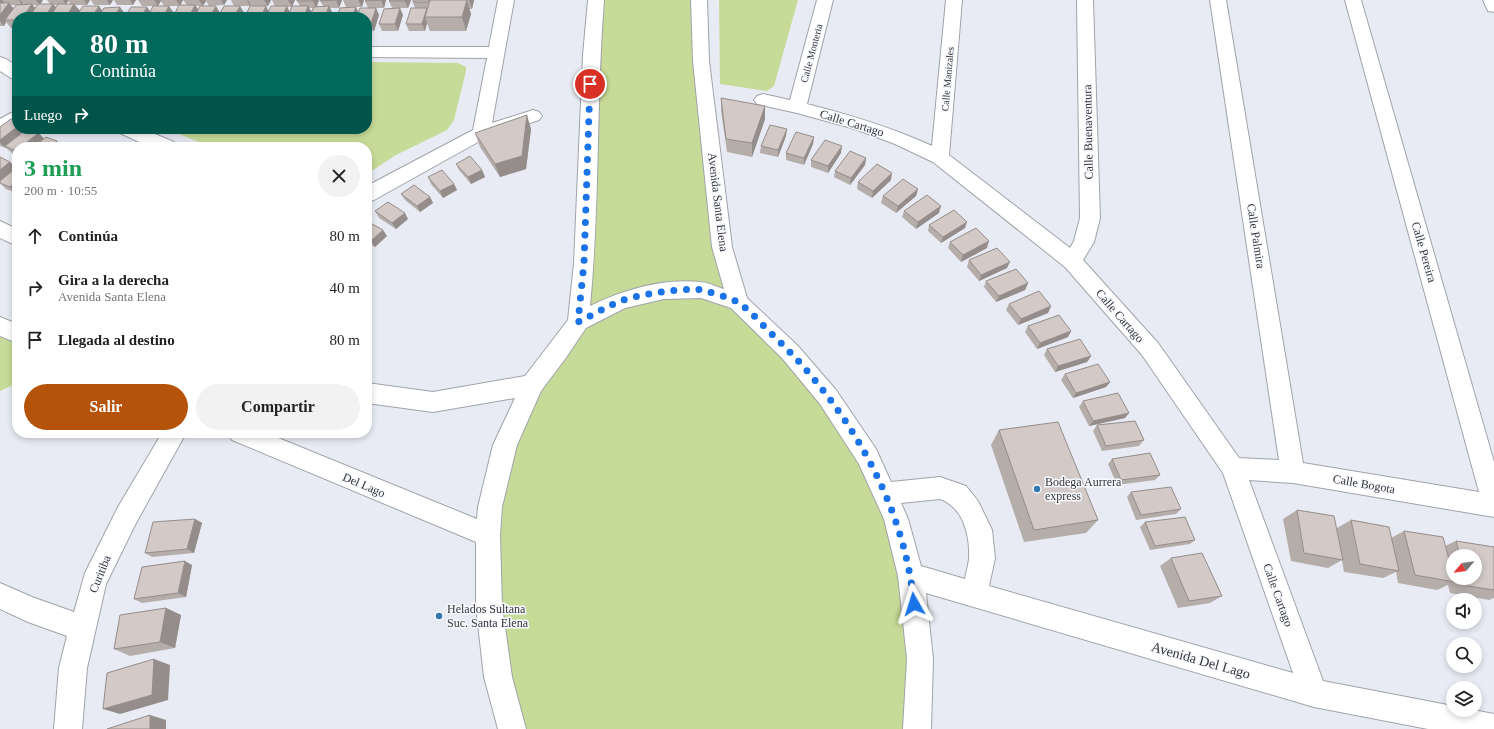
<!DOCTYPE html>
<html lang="es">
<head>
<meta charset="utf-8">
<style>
  body { margin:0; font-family:"Times New Roman",serif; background:#f2f2f2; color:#222; height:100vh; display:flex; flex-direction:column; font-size:15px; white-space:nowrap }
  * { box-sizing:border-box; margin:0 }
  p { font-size:13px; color:#767676 }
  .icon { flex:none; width:22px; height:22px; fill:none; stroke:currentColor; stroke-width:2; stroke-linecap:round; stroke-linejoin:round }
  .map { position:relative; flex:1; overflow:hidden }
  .sheet { position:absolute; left:12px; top:142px; width:360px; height:296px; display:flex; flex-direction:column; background:#fff; border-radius:16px; box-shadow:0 2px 6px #0003 }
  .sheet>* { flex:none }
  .banner { position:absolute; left:12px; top:12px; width:360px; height:122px; border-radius:16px; box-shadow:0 2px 6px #0003; background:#00695c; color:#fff; overflow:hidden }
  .needle { width:26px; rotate:242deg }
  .buttons { position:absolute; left:1446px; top:549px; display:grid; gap:8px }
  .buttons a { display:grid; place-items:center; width:36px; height:36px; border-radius:50%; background:#fff; box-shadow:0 2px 6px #0003; font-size:20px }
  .pin { position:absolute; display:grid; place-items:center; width:34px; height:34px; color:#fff; margin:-17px; border:2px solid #fff; border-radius:50%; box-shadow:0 1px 4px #0007 }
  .me { position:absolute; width:44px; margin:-22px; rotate:354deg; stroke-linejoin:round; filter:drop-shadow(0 0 3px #0008) }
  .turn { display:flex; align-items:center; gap:14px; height:84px; padding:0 12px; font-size:18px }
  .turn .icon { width:52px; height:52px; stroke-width:2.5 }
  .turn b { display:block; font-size:28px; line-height:34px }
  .then { display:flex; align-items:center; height:38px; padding:0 12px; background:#0003; gap:8px; font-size:15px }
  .round { display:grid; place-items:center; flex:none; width:42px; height:42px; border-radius:21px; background:#f2f2f2 }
  .head { display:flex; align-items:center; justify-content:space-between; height:68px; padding:0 12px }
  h1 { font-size:24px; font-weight:600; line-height:30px; color:#1e9e55 }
  .button { display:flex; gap:8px; margin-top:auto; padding:8px 12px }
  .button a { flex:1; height:46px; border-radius:24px; background:#b45309; color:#fff; font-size:16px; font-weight:600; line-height:46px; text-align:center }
  .button a+a { background:#f2f2f2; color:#222 }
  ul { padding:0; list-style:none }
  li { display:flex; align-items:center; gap:12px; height:52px; padding:0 12px }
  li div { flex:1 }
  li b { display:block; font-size:15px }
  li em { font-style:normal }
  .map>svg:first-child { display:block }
  .green { fill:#c7db98 }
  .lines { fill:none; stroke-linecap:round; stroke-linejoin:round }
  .minor-casing { stroke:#9fa3aa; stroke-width:2 }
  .minor { fill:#fff; fill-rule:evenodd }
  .wall { fill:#b5adaa; fill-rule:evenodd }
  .shaded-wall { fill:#948d8b }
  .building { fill:#d3c9c6; stroke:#948d8b }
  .route { stroke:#1a73e8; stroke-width:7; stroke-dasharray:0 12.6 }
  .poi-dot { fill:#3378ad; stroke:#f7f9fe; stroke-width:1.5 }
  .labels { text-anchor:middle; stroke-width:3; stroke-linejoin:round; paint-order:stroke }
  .far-street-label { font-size:10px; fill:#353639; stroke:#f7f9fe }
  .street-label { font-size:12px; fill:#353639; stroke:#f7f9fe }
  .poi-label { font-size:12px; fill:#353639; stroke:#f7f9fe; text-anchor:start }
  .near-street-label { font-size:14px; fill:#353639; stroke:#f7f9fe }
</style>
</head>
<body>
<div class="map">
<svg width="1494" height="729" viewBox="0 0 1494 729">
  <rect width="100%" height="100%" fill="#e8ebf3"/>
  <path class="green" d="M596 0H699L738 302 790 352 896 519 917 729H512L489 606 505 445 578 322Z
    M719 0H798L774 86 767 91 720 84Z
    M367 62 458 63 466 67V71L454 120 447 130 396 155 367 174V147H211L167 129H367Z
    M0 326 17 334V383L0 391Z"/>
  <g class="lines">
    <defs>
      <path id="minor" d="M498 0H514L492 123 533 110 539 112 542 116 539 120 487 137 374 200 367 202V186L473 130 487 58 367 57V47H489Z
        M588 0H604C596 102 600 204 590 306 623 290 663 278 700 282 708 282 716 287 724 289L712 247 693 61 691 0H707L709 61 732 247 747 298 798 346 836 390 876 449 891 482 940 477 966 486 978 501 992 530 995 558 989 586 1293 673 1223 473 1142 355 1065 267 933 162 895 144 855 129 797 113 757 104 754 100 757 96 763 94 790 100 817 0H833L807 104C850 115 891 127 932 146L946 0H962L949 155 1070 248 1074 241 1080 218 1077 0H1093L1100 218 1094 242 1083 260 1158 343 1239 458 1279 460 1210 0H1226L1303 463 1479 492 1345 0H1361L1494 462V517L1293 483 1249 480 1323 681 1453 706V710H1473L1494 714V729H1428L1314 707 926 593 933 659 931 729H903L907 659 898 576 884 519 859 464 820 404 782 358 731 308 701 298 664 299 625 308 586 328 565 359 541 391 517 445 502 507 500 535 502 606 512 677 526 729H498L484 677 476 606V542L232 440 228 433H266L477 519 478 507 493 445 515 398 433 412 367 403V383L433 392 525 376 568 320 574 263 583 55ZM940 499C963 507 970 535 969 557 969 564 966 572 965 579L921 566 908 519 901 503Z
        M1483 0H1494V12L1488 11Z
        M0 57 6 59 17 66V80L11 78 0 71Z
        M17 111V126L6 132 0 134V119L11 113Z
        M117 129H143L174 142 176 147H150L120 133Z
        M0 221 17 229V246L0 238Z
        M0 317 17 324V343L0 336Z
        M162 433H186L136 523 106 584 87 668 82 729H54L59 668 67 636 28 622 0 609V583L32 597 74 612 85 573 118 507Z"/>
    </defs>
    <use href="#minor" class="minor-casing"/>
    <use href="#minor" class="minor"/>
  </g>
  <path class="wall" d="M0 0H43L40 4H50L47 0H90L87 5H75L80 11 17 17V27L11 28 6 22 4 26H0ZM68 1 71 4H66ZM23 3 24 5 13 8 10 5H22ZM32 5H37L35 8ZM54 5H58L56 7Z
    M91 0H113L110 5H94Z
    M114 0H136L133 5H117Z
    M138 0H227L224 5 209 6 206 1 203 6H196L198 10 220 13 234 6 231 0H271L268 6H266L269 12 275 6 272 0H295L292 6H300L297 1V0H319L317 7 323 6 320 0H342L339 8H330L333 14 331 17H245L252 6 251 5 250 6H240L244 13 242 17H173L179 6H164L161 1 158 6H142ZM183 0 187 5H180ZM287 7H292L290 12ZM309 8H313L311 12Z
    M343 0H364L362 7H356L359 13 360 8H376L379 15 374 31H367V17H337L340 8 346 7Z
    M386 0 384 8H368L365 1Z
    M411 0 408 8H392L389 1Z
    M413 0H474L472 9H469L471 14 466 31H430L427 23 425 31H409L406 24 415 8 413 2Z
    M403 15 398 31H382L379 24Z
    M721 98 765 119 752 157 727 152 721 111Z
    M0 127 17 129 44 138 57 141 17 147V155L12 153 6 148 0 146Z
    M531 129 526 169 500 177 480 147 475 133Z
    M786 136 778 157 760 153 761 146Z
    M814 137 813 144 804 165 786 160V153Z
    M841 153 828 173 811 167V160Z
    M0 157 16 168 17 167V193L6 189 0 183Z
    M866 158 865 165 850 185 834 177 835 171Z
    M456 164 482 170 485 177 471 184 459 170Z
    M428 177 454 184 457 190 443 198 431 184Z
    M891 180 872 198 857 189 858 182Z
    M918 189 916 196 896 213 881 203 883 196Z
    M401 194 430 197 433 203 420 212 405 200Z
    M375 211 408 219 396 229 379 218Z
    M904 211 939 213 916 229 902 217Z
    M367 221 387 236 375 247 367 243Z
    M929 225 965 228 941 243 928 231Z
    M950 242 987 248 961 262 948 248Z
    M969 260 1007 268 979 281 967 267Z
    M986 281 1028 283 1025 290 996 302 984 287Z
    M1009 304 1051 306 1048 313 1018 325 1006 310Z
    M1028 326 1071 331 1068 337 1037 349 1025 332Z
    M1047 349 1091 356 1087 362 1055 372 1044 355Z
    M1065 374 1110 382 1106 387 1073 398 1061 380Z
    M1083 401 1125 418 1089 426 1079 407Z
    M1097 425 1144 440 1139 446 1102 451 1093 431Z
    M999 430 1098 520 1086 533 1024 542 991 445Z
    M1112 459 1160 475 1155 480 1117 485 1108 464Z
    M1131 492 1181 509 1176 514 1136 520 1127 497Z
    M1297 510 1337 528 1351 520 1391 538 1404 531 1445 546 1456 541 1494 547V598L1489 600 1450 593 1448 585 1437 590 1398 583 1396 572 1383 578 1344 572 1342 560 1328 568 1291 561 1283 519ZM1453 556H1475V578H1453Z
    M195 519 202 523 194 553 152 557 145 553Z
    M1145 522 1195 540 1190 544 1150 550 1140 527Z
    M1171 558 1222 596 1210 603 1178 608 1160 566Z
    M192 565 186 597 142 603 134 599Z
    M166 608 181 615 175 648 130 656 114 649Z"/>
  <path class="shaded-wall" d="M0 0H2L4 2 2 5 0 2Z
    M19 0H20L23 3 22 5Z
    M36 0H43L40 5Z
    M63 0H68V1L66 5Z
    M84 0H90L87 5Z
    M107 0H113L110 5Z
    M130 0H136L133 5Z
    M154 0H160L161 1 158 6Z
    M176 0H183L180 6Z
    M199 0H205L206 1 203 6Z
    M221 0H227L224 5Z
    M247 0H248L251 5 250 6Z
    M264 0H271L268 6Z
    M288 0H295L292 7Z
    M313 0H319L316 8 313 1Z
    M336 0H342L339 8Z
    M358 0H364L362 7Z
    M381 0H386L384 8Z
    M406 0H411L408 8 405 1Z
    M467 0 471 14 466 31 462 17Z
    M469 0H474L472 9Z
    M9 3 15 10 5 20 6 22 4 26 0 21V15Z
    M32 4 38 12 34 17H23Z
    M53 4 59 11 55 17H45Z
    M74 4 80 11 76 17H66Z
    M195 5 200 12 197 17H189Z
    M99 6 104 13 102 17H92Z
    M169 6 174 13 172 17H163Z
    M216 6 220 13 218 17H210Z
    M240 6 244 13 242 17H234Z
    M266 6 269 13 268 17H261Z
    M287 6 290 13 289 17H282Z
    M308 6 312 13 310 17H304Z
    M329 6 333 14 331 17H325Z
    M120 7 125 14 124 17H114Z
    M147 7 152 14 150 17H141Z
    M356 7 359 14 358 17H352Z
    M376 8 379 15 374 31 371 24Z
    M400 8 403 15 398 31 395 24Z
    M427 8 429 15 425 17 427 23 425 31 422 24Z
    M765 106V119L752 157V143Z
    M527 115 531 129 526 169 500 177 495 164Z
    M17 127V129H27L5 146 6 148 0 143V140Z
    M787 129 786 136 778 157V150Z
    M39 133 45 140 36 147H20Z
    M814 137 813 144 804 165V158Z
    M57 141 63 147H50Z
    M842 146 841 153 828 173V166Z
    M866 158 865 165 850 185 851 178Z
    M10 162 17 168 0 183V170Z
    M482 170 485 177 471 184 468 177Z
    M892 173 891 180 872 198 873 191Z
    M17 181V193L10 187Z
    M454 184 457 190 443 198 440 191Z
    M918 189 916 196 896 213 898 206Z
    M430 197 433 203 420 212 417 206Z
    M941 206 939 213 916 229 918 222Z
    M405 213 408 219 396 229 392 223Z
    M967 222 965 228 941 243 943 237Z
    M383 230 387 236 375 247 371 241Z
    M989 241 987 248 961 262 963 255Z
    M1010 262 1007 268 979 281 981 275Z
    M1028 283 1025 290 996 302 999 296Z
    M1051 306 1048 313 1018 325 1021 319Z
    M1071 331 1068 337 1037 349 1040 343Z
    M1091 356 1087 362 1055 372 1058 366Z
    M1110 382 1106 387 1073 398 1076 393Z
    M1129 413 1125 418 1089 426 1093 421Z
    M195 519 202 523 194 553 187 549Z
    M185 561 192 565 186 597 178 593Z
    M166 608 181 615 175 648 160 642Z
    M154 659 170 665 168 700 120 714 103 709Z
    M150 715 166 720V729H150Z"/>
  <path class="building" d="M297 0H313V1H297Z
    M320 0H336L320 1Z
    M366 0H381L365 1Z
    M390 0H406L405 1H389Z
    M413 0H429V2H413Z
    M430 0H467L462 17H425Z
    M0 3H9L0 15Z
    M32 4 23 17H17V20H5L16 5Z
    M38 4H53L45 17H29Z
    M58 4H74L66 17H50Z
    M179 5H195L189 17H173Z
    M83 6H99L92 17H76Z
    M153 6H169L163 17H148Z
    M200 6H216L210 17H194Z
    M224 6H240L234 17H218Z
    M250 6H266L261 17H245Z
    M271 6H287L282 17H266Z
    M292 6H308L304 17H288Z
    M329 6 325 17H309L314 7Z
    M120 7 114 17H98L104 8Z
    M131 7H147L141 17H125Z
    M356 7 352 17H337L340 8Z
    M360 8H376L371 24H367V17H357Z
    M400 8 395 24H379L384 9Z
    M411 8H427L422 24H406Z
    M721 98 765 106 752 143 726 139Z
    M527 115 522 156 495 164 475 133Z
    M11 119 17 122V127L0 140V127Z
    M770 125 787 129 778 150 761 146Z
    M27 129H30L39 133 20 147H17V150L16 151 5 146Z
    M796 132 814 137 804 158 786 153Z
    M46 137 57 141 50 147H33Z
    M825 140 842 146 828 166 811 160Z
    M67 145 73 147H65Z
    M850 151 866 158 851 178 835 171Z
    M470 156 482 170 468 177 456 164Z
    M0 157 10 162 0 170Z
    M877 164 892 173 873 191 858 182Z
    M17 167V181L10 187 0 183V181Z
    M442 170 454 184 440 191 428 177Z
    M903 179 918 189 898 206 883 196Z
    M414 185 430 197 417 206 401 194Z
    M927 195 941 206 918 222 904 211Z
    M388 202 405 213 392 223 375 211Z
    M954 210 967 222 943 237 929 225Z
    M367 221 383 230 371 241 367 239Z
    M976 228 989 241 963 255 950 242Z
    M997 248 1010 262 981 275 969 260Z
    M1016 269 1028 283 999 296 986 281Z
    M1039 291 1051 306 1021 319 1009 304Z
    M1059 315 1071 331 1040 343 1028 326Z
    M1080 339 1091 356 1058 366 1047 349Z
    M1098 364 1110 382 1076 393 1065 374Z
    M1118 393 1129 413 1093 421 1083 401Z
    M1135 421 1144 440 1106 446 1097 425Z
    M1058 422 1098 520 1034 530 999 430Z
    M1150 453 1160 475 1121 480 1112 459Z
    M1171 487 1181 509 1141 515 1131 492Z
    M1297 510 1334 516 1343 560 1304 553Z
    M1185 517 1195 540 1155 546 1145 522Z
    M195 519 187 549 145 553 153 522Z
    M1351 520 1389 527 1399 571 1360 564Z
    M1404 531 1443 537 1453 574V578H1454L1455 582 1415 575Z
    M1456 541 1494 547V590L1468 586 1466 578H1475V556H1460Z
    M1202 553 1222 596 1189 601 1171 558Z
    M185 561 178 593 134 599 142 567Z
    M166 608 160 642 114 649 120 615Z
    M154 659 152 695 103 709 107 673Z
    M150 715V729H107Z"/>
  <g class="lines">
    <path class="route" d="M590 84 584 263 578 322C591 316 604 308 618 302 633 295 686 287 702 290 710 292 732 298 739 303 752 312 764 327 776 338 848 408 904 502 914 604"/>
  </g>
  <g class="poi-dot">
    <circle cx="1037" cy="489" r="4"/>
    <circle cx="439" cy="616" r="4"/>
  </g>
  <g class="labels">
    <g class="far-street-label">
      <text transform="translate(811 53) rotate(-75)" y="4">Calle Monteria</text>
      <text transform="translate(947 79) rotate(-85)" y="4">Calle Manizales</text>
    </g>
    <g class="street-label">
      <text transform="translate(852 123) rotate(17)" y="4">Calle Cartago</text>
      <text transform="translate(1088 132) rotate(-91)" y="4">Calle Buenaventura</text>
      <text transform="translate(718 202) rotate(83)" y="4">Avenida Santa Elena</text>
      <text transform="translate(1256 236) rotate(81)" y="4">Calle Palmira</text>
      <text transform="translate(1424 252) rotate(74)" y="4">Calle Pereira</text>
      <text transform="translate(1120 316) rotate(49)" y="4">Calle Cartago</text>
      <text transform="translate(1364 484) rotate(10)" y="4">Calle Bogota</text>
      <text transform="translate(364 485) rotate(23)" y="4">Del Lago</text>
      <text transform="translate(100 574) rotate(-68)" y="4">Curitiba</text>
      <text transform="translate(1278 595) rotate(70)" y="4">Calle Cartago</text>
    </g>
    <g class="poi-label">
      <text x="1045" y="486">Bodega Aurrera<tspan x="1045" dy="14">express</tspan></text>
      <text x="447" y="613">Helados Sultana<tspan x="447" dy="14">Suc. Santa Elena</tspan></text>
    </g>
    <g class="near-street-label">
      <text transform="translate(1201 660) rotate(16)" y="5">Avenida Del Lago</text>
    </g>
  </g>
</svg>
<div class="buttons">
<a><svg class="needle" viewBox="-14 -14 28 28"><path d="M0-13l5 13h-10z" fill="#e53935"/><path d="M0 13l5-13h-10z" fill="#767676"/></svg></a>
<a><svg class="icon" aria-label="sound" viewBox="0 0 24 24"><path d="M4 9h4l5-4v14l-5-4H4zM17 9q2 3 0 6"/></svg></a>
<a><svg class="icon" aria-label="search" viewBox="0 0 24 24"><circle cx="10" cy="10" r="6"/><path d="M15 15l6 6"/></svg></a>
<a><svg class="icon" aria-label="layers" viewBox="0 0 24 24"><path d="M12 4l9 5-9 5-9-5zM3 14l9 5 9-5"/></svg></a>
</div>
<div class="pin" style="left:590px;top:84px;background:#d93025"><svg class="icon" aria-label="arrive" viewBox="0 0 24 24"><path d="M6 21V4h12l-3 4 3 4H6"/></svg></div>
<svg class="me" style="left:914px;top:604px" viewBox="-20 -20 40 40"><path d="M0-17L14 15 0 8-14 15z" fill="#1a73e8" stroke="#fff" stroke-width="4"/></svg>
<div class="banner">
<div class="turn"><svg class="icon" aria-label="ahead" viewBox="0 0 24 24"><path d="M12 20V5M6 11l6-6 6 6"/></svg><div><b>80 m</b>Continúa</div></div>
<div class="then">Luego<svg class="icon" aria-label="right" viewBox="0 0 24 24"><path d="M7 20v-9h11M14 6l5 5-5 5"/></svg></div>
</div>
<section class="sheet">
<div class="head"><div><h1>3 min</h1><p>200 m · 10:55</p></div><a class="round"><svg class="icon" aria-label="close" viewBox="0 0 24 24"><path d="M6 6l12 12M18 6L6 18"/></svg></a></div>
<ul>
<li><svg class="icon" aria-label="ahead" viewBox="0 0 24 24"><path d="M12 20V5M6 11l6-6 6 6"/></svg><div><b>Continúa</b></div><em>80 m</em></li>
<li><svg class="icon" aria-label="right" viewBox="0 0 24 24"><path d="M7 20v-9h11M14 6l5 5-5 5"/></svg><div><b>Gira a la derecha</b><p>Avenida Santa Elena</p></div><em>40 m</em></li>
<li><svg class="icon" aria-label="arrive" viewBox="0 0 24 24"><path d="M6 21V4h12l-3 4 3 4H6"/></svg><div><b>Llegada al destino</b></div><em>80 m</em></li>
</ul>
<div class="button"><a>Salir</a><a>Compartir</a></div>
</section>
</div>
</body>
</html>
